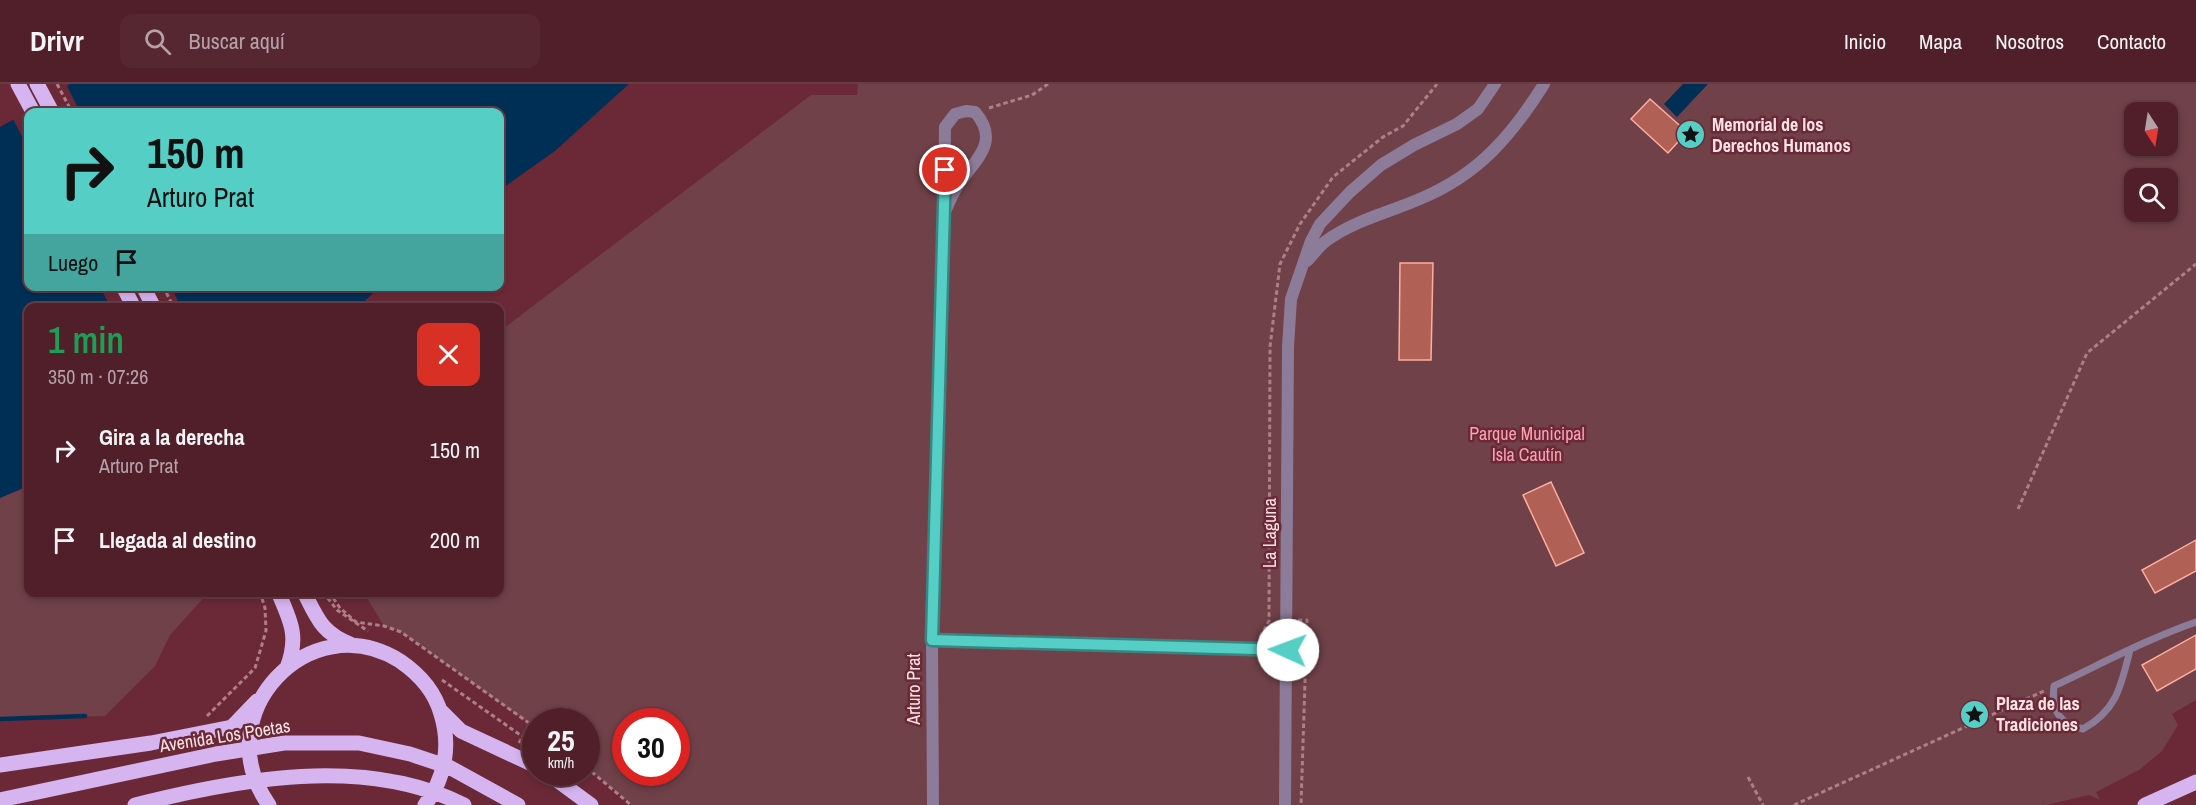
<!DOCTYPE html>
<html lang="es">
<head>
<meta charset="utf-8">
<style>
  body { margin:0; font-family:"Archivo Narrow",sans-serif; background:#562731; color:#f1f3f6; height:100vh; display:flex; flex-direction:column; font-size:22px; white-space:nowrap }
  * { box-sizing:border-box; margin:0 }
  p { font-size:20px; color:#b4a2a8 }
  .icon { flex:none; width:33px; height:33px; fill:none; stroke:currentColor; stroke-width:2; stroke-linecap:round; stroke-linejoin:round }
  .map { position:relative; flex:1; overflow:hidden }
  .details { position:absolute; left:24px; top:219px; width:480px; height:294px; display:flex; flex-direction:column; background:#501f29; border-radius:12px; box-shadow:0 3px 9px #0003,0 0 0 2px #673d46 }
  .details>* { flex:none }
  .top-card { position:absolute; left:24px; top:24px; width:480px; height:183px; border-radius:12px; box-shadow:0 3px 9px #0003,0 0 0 2px #673d46; background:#55cec6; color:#111; overflow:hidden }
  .needle { width:39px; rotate:168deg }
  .fabs { position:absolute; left:2124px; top:18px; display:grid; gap:12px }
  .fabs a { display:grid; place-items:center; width:54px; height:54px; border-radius:12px; background:#501f29; box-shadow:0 3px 9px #0003,0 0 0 2px #673d46; font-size:30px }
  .speed { position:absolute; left:522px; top:624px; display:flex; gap:12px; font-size:30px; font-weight:700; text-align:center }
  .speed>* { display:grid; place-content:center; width:78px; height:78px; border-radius:50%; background:#501f29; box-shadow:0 3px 9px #0003,0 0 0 2px #673d46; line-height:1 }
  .speed small { font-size:15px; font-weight:400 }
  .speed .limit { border:9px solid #d22; background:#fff; color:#111 }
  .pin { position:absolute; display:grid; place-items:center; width:51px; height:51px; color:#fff; margin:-26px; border:3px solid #fff; border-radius:50%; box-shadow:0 2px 6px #0007 }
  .me { position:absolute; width:66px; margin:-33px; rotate:272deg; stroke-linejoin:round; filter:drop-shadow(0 0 4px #0008) }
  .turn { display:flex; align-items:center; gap:21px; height:126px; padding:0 24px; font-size:27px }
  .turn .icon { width:78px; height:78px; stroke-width:2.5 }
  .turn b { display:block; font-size:42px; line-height:51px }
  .then { display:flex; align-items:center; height:57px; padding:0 24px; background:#0003; gap:12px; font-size:22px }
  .round { display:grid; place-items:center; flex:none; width:63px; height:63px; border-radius:12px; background:#562731 }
  .headline { display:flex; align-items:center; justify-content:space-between; height:102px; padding:0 24px }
  h1 { font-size:36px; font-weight:600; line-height:45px; color:#1e9e55 }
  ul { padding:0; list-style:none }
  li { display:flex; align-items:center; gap:18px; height:90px; padding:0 24px }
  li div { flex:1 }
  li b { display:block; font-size:22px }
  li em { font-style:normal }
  header { display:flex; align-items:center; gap:36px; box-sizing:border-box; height:84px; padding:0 30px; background:#501f29; border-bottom:2px solid #673d46 }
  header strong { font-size:28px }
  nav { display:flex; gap:33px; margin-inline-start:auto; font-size:21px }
  .search { width:420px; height:54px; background:#562731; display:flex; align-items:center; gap:15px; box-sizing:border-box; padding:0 21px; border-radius:12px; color:#b4a2a8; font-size:22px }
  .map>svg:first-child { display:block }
  .green { fill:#704149; fill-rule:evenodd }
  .water { fill:#002f56 }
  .pier { fill:#6b2937 }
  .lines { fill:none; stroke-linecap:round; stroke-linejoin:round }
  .stream { stroke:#002f56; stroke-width:4.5 }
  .building { fill:#b06054; stroke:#fdaea1; stroke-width:1.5 }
  .path { stroke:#ae7f88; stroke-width:3; stroke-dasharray:4.5 3; stroke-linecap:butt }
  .service { stroke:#8c7c9a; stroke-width:7 }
  .minor { stroke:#8c7c9a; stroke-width:12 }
  .primary { stroke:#d5b4f0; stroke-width:15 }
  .route-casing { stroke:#378681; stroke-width:15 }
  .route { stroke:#55cec6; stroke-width:10 }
  .labels { text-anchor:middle; stroke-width:5; stroke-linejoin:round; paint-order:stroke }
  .poi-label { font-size:18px; font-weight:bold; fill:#fee4e7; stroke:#6b2937; text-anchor:start }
  .park-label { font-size:18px; fill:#fca1b0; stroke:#6b2937 }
  .street-label { font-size:18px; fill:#fee4e7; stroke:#6b2937 }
</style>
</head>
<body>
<header>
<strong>Drivr</strong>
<div class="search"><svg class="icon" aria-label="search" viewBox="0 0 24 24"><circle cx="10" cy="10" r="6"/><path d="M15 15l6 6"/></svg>Buscar aquí</div>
<nav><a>Inicio</a><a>Mapa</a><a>Nosotros</a><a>Contacto</a></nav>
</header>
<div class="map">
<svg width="2196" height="721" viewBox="0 0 2196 721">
  <rect width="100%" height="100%" fill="#6b2937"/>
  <path class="green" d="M858 0H2196V616L2172 630 2178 641 2162 667 2139 686 2096 708 2100 716 2089 711 2046 721H631L587 683 586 638H536L535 644 401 548 384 542 364 509 500 508V247L811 11H857ZM2134 28H2168V62H2134ZM2134 94H2168V128H2134ZM626 638H676V688H626Z
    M28 402V508L208 509 170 551 155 582 105 632 0 635V414Z"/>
  <path class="water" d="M70 0H629L555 67 500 106V28H28V202L379 203 359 223 28 224V402L0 414V43L41 20Z
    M1683 0H1708L1677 33 1664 20Z"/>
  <path class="pier" d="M66 0 80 28H28V64L12 33 40 18Z
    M100 203H171L181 223 111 224Z"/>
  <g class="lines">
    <path class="stream" d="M0 635 85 632"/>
  </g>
  <path class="building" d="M1650 15 1687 48 1668 69 1631 35Z
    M1400 179H1433L1431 276H1399Z
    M1551 398 1584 469 1556 482 1523 411Z
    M2196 456V487L2155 509 2142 486Z
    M2196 551V585L2157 607 2142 581Z"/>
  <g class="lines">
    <path class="path" d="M57 0 72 28
      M989 24 1032 11 1048 0
      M163 202 174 224
      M2018 425 2087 269 2196 180
      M323 508 337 526 368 547
      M329 508 340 524 356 538 384 542 401 548 536 644
      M1298 536H1307L1301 721
      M1260 553 1269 537 1270 263 1280 180 1300 140 1333 93 1383 53 1403 42 1437 0
      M442 596 536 662
      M207 632 255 584 266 547 265 524 260 508
      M519 659 530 640
      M586 683 631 721
      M1748 693 1763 721
      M1794 721 2044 607"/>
    <path class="service" d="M2130 566C2121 602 2117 626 2083 645 2059 639 2051 627 2054 602 2101 580 2147 555 2196 538"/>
    <path class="minor" d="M1307 177C1313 171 1319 162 1326 157 1354 136 1391 128 1422 114 1479 90 1512 51 1544 0
      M932 556 1288 566
      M933 721 932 556 944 130 945 43 955 30 966 27 975 28C1002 59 973 77 957 103 952 111 948 121 944 130
      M1285 721 1288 263 1291 215 1311 157 1320 140 1350 108 1381 81 1414 61 1457 40 1478 25 1495 0"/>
    <path class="primary" d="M18 0 33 28
      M37 0 52 28
      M123 202 134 224
      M143 202 154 224
      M278 508C291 538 299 552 287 584
      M304 508C318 536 322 549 352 561
      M441 627 461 647 536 682
      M0 681 151 659 232 643 257 617
      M546 688 591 721
      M0 716 216 670 284 659H359L410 670 449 683 518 721
      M135 721C238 695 365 671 464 721
      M269 721C205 631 309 520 400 577 419 590 435 608 441 630 451 662 445 694 425 721
      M2145 721 2196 698"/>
  </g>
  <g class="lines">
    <defs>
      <path id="route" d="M945 86 932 556 1288 566"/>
    </defs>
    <use href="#route" class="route-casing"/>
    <use href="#route" class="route"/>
  </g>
  <defs>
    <symbol id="sight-disc" viewBox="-11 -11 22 22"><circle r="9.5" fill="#55cec6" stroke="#6b2937"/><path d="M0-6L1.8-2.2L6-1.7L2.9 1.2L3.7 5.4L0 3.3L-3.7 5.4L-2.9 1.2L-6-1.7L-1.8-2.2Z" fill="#111"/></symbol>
  </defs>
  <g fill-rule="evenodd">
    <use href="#sight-disc" x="1674" y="34" width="33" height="33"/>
    <use href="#sight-disc" x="1958" y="614" width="33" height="33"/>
  </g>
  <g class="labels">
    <g class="poi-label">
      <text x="1712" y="47">Memorial de los<tspan x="1712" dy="21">Derechos Humanos</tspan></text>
      <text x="1996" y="626">Plaza de las<tspan x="1996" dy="21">Tradiciones</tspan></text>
    </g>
    <g class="park-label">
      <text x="1527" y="356">Parque Municipal<tspan x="1527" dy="21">Isla Cautín</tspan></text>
    </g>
    <g class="street-label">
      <text transform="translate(1270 449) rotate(-90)" y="6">La Laguna</text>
      <text transform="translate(914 605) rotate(-90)" y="6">Arturo Prat</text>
      <text transform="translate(225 652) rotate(-9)" y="6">Avenida Los Poetas</text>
    </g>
  </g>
</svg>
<div class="fabs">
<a><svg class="needle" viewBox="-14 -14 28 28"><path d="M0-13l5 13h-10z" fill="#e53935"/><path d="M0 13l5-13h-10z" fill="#b4a2a8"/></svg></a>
<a><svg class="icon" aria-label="search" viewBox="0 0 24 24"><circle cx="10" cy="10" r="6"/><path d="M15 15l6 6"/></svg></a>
</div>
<div class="speed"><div>25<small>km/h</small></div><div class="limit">30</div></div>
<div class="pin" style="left:945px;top:86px;background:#d93025"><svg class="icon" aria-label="arrive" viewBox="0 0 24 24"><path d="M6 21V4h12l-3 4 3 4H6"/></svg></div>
<svg class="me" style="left:1288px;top:566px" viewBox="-20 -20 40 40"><circle r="19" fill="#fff"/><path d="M0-13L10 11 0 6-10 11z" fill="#55cec6"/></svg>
<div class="top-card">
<div class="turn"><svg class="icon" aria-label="right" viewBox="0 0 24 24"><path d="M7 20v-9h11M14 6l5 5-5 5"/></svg><div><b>150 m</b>Arturo Prat</div></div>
<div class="then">Luego<svg class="icon" aria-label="arrive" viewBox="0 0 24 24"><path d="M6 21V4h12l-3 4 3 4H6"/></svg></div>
</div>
<section class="details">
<div class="headline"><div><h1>1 min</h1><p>350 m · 07:26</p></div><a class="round" style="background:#d93025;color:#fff"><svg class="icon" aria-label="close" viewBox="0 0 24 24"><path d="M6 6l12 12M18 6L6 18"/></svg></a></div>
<ul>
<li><svg class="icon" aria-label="right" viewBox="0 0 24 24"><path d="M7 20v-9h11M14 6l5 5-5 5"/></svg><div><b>Gira a la derecha</b><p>Arturo Prat</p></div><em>150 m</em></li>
<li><svg class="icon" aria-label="arrive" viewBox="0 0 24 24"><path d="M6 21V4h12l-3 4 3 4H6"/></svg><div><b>Llegada al destino</b></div><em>200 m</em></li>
</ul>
</section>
</div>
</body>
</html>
